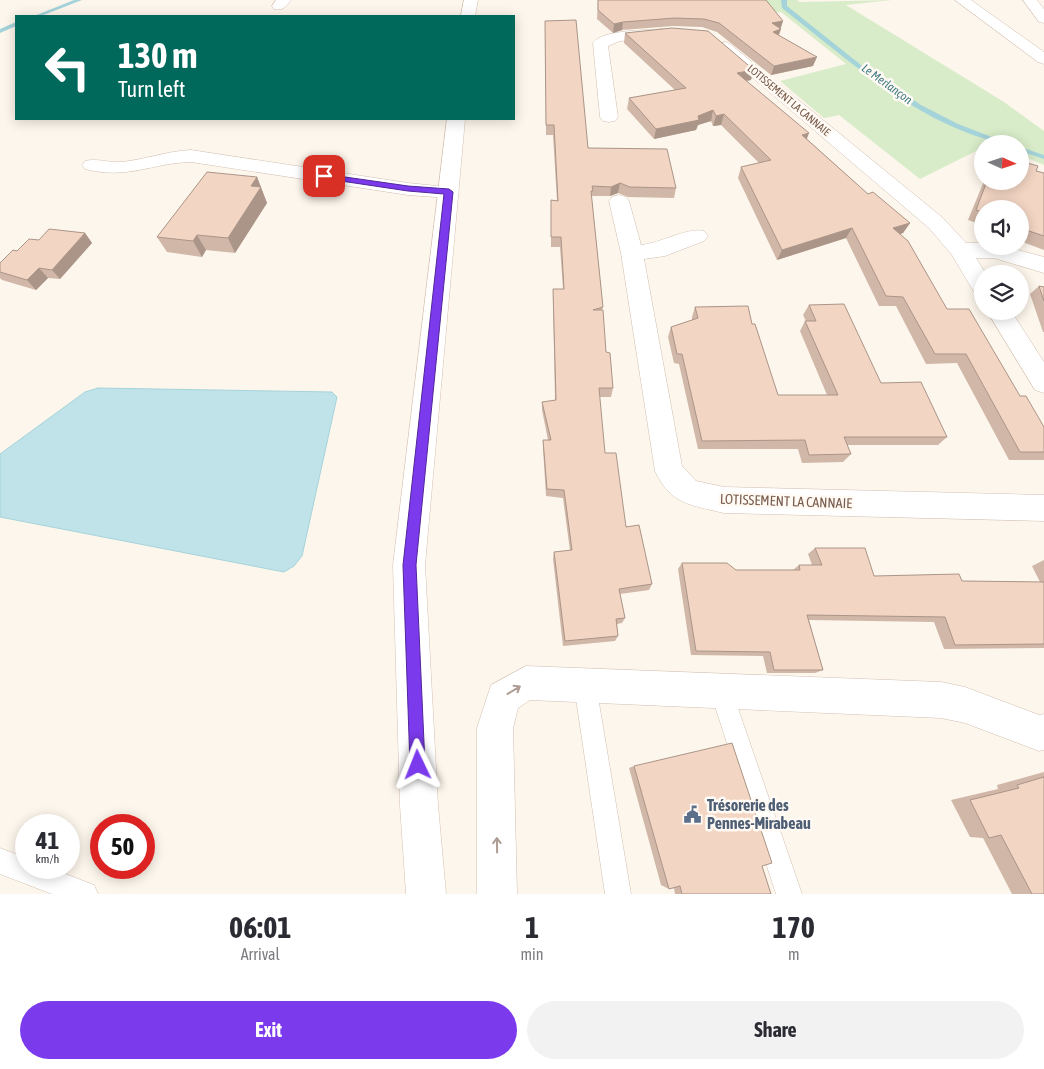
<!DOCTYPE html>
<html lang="en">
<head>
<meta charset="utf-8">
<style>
  body { margin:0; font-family:"Asap Condensed",sans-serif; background:#f2f2f3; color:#2b2b33; height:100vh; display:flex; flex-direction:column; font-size:19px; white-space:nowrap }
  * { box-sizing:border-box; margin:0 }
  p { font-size:16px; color:#7c7c81 }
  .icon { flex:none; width:28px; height:28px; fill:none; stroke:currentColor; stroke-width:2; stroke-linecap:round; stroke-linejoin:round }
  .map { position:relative; height:894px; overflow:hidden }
  .drawer { display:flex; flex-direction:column; background:#fff; flex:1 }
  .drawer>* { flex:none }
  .banner { position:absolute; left:15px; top:15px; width:500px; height:105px; border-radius:0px; box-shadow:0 2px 12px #0003; background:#00695c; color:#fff; overflow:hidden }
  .needle { width:32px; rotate:93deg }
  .buttons { position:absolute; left:974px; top:135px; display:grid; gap:10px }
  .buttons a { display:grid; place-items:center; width:55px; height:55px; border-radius:50%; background:#fff; box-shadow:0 2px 12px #0003; font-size:25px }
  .speed { position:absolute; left:15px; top:814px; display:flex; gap:10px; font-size:25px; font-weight:700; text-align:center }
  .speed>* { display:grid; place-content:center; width:65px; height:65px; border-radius:50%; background:#fff; box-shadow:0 2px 12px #0003; line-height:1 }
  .speed small { font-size:12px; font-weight:400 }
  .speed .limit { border:8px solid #d22; background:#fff; color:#111 }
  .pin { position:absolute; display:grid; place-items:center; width:42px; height:42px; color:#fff; margin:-21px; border-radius:10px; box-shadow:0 2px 8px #0006 }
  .me { position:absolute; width:55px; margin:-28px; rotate:358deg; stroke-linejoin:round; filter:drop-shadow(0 0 4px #0008) }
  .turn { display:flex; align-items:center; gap:18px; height:105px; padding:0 20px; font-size:22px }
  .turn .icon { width:65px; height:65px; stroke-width:2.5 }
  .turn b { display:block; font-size:35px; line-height:42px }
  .eta { display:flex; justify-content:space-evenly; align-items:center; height:85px; text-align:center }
  .eta b { font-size:30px; font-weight:700; line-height:35px }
  .primary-button { display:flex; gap:10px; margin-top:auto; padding:10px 20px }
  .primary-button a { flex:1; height:58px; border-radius:30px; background:#7c3aed; color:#fff; font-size:20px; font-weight:700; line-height:58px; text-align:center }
  .primary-button a+a { background:#f2f2f3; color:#2b2b33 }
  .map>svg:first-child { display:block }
  .green { fill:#d8ecc9 }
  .water { fill:#bfe3e8; stroke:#a5d3da }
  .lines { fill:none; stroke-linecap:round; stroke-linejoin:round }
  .stream { fill:#a5d3da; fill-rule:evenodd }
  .lane-casing { stroke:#d1beb0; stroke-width:1 }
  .street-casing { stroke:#d1beb0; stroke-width:1 }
  .secondary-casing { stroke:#d6c0b0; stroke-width:1 }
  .lane { fill:#fff; fill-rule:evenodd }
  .street { fill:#fff; fill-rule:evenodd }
  .secondary { fill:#fff; fill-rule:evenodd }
  .wall { fill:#d1b7a8 }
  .shaded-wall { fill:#aa9588 }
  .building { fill:#f3d5c3; stroke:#aa9588 }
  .oneway { stroke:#af9d94 }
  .route { fill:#7c3aed; stroke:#51269a }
  .labels { text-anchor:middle; stroke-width:5; stroke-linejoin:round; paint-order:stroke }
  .far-street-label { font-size:11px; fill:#7a5c4d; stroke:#fffaf3 }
  .far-water-label { font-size:12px; font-style:italic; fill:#437c86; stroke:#fffaf3 }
  .street-label { font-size:14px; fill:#7a5c4d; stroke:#fffaf3 }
  .near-service-label { font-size:16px; font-weight:bold; fill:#4e5e75; stroke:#fffaf3; text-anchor:start }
</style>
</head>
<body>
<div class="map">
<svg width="1044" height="894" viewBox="0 0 1044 894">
  <rect width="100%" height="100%" fill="#fdf6ec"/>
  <path class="green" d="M751 0H797L800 2 892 0 846 5 1004 102 1044 131V165L1020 155V144H982V148L920 179 839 115 824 118 780 81 846 64 781 12 752 14Z"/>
  <path class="water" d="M98 388 332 392 337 397 302 556 294 566 284 572 0 517V454L85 392Z"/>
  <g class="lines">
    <path class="stream" d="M74 0H82L41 16H34Z
      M781 0H787V6L861 65 921 105 958 124 1010 144C997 144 986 139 973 135 901 109 842 55 782 8Z
      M16 22V26L0 33V29Z
      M1020 147 1044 155V159L1020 151Z"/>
    <defs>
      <path id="lane" d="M585 674 593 677 596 685 631 894H605L574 685 577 677Z
        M721 680 729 683 732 691 802 894H776L710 691 713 683Z
        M0 848 26 858V868H50L94 885 98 894H52L0 874Z"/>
      <path id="street" d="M276 0H291C286 7 283 11 274 9L272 6Z
        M955 0H971L1044 52V64L1038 62Z
        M1023 0H1037L1044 9V23L1039 22Z
        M662 29 667 31 670 34 667 37 620 41 608 46 618 117 615 121 609 122 603 121 600 117 593 43C603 29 646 31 662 29Z
        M725 42 730 44 943 218 966 243H982V246H1003L1044 257V273L994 258H976L986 274H982V294L974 292 952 255 929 228 720 50 717 47 720 44Z
        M191 150 408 183 456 188 459 192 456 196 449 198 408 195 191 162C151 163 128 180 85 169L82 165 85 161C97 158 109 163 121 162 144 160 167 151 191 150Z
        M619 195 626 197 629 201 641 245C661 243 688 227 704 231L708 236 704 241 665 256 644 259 682 466 696 481 724 487 1044 495V521L724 513C691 505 671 505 655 471L621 253 609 201 612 197Z
        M987 311H1011L1044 362V393L1035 390Z
        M526 666 941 682 965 687 1039 715 1044 714V750L1039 751 965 723 941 718 530 700 518 708 513 728 517 894H477V728L491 685Z"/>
      <path id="secondary" d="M464 0H478L475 16H461Z
        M447 119H465L425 565 438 805 446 894H406L400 805 393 565Z"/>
    </defs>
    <use href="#lane" class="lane-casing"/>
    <use href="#street" class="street-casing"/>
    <use href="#secondary" class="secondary-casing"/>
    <use href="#lane" class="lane"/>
    <use href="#street" class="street"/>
    <use href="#secondary" class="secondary"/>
  </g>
  <path class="wall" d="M598 0H766L783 21 779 35 813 66 771 75 717 32 702 27 673 26 622 30 613 33 597 19Z
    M545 21 588 148 676 188 674 198 628 197 618 193 610 196H592V200L603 307 602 310 606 352 613 388 611 397H599L605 453 626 527 652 584 649 590 620 594 625 618 622 623 617 624 618 636 615 641 563 646 553 559 554 552 570 551 563 498 546 496 543 448V440H548L542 410V402L555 401 553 299V289H563L560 247H551V200L557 201 553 135H546Z
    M625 33 751 80 746 81 807 139 868 194 910 223 903 233 900 234 947 309 1020 396 1044 427V460H1009L957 363 926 364 896 306H879L846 238 777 260 738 178 741 167 759 163 721 125 713 126 711 121 698 125 696 130 654 139 627 109 629 98 675 90 624 43Z
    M1036 171 1044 173V250L1020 241V209H982V225L968 220 984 181H1020Z
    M257 177 267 203 235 253 206 250 202 257 167 252 157 237Z
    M85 233 92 243 60 279 48 278 36 290 2 280 0 278V263L17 251 39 240Z
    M1039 286 1044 287V332H1043L1030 294Z
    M809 305 881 383 947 437 938 445H847L851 454 843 462 802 463 798 449H698L679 364 674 363 668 337 671 327 692 320V317L695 307 752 324 778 395H827L800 331 805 321H806L803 315Z
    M815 548 874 576 962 581 1040 582 1032 566 1044 560V648L944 649 934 622 809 620 823 670 815 673H767L763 656 691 655 678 569 682 563 736 570H793L799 565H812L808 554Z
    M634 766 762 866 771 894H675L674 888 669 889 661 885 629 768Z
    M1044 772V894H1012L983 838 970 837 951 800 998 789 997 785Z"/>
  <path class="shaded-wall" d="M783 21 780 29H781L778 37 773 32 772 23Z
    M623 22 622 30 613 33 614 24Z
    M817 57 813 66 771 75 774 66Z
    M754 70 751 80 735 83 737 73Z
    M713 110 711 121 698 125 696 130 654 139 656 129Z
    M724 114 721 125 713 126 716 116Z
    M809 133 805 144 802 135Z
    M257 177 267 203 235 253 228 238 251 186Z
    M620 183 618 193 610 196 611 187Z
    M910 223 903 233 886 239 893 228Z
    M852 228 846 238 777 260 782 250Z
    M85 233 92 243 60 279 52 270Z
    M197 235 206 250 202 257 193 241Z
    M39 268 48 278 36 290 27 280Z"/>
  <path class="building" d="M598 0H766L783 21 772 23 781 29 773 32 817 57 774 66 719 23 704 19 675 18 623 22 614 24 598 10Z
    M576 20 588 148 667 149 676 188 630 187 620 183 611 187 592 186 593 191H591L603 307 593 310H603L606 352 610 353 613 388H599L605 453H616L626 527 639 525 652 584 619 589 625 618 616 619 618 636 565 641 554 552 572 550 564 490 547 489 543 440H551L542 402 556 400 553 289H564L561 237H551V200L558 201 554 125H546L545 21Z
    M672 28 708 31 754 70 737 73 809 133 802 135 868 194 873 192 910 223 893 228 908 241 947 309H969L1020 396H1026L1044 427V452H1020L966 354H935L903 297 886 296 852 228 782 250 741 167 771 160 724 114 716 116 713 110 698 116 699 120 656 129 629 98 686 88 625 33Z
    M1020 161 1038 166 1036 171 1044 173V236L1020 228V209H982V212L976 210 987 181H1020Z
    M207 172 257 177 251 186 261 187 228 238 197 235 193 241 157 237Z
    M49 229 85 233 52 270 39 268 27 280 0 272V263L13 250 17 251 29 239 39 240Z
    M1039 286 1044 287V301Z
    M844 304 881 383 921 382 947 437H844L851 454 809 455 805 440 702 441 682 354H677L671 327 698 318 695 307 748 306 752 324H755L778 395H838L805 321H816L809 305Z
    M815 548H865L874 576 959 574 962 581 1044 582V644L955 645 945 617 807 615 823 670H774L770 652 696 651 682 563H727L736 570H800L799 565H822Z
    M732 743 772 863 762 866 771 894H682L680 886 669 889 634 766Z
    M1044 777V894H1032L1001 835 989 838 970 800 1019 788 1017 785Z"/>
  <defs><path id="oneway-shaft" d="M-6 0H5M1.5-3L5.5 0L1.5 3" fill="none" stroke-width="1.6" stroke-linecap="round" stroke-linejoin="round" transform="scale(1.25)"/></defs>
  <g class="oneway">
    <use href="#oneway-shaft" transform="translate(514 690) rotate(-31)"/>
    <use href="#oneway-shaft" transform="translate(497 845) rotate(-91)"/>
  </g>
  <path class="route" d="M324 174 408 186 449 189 453 192 416 565 425 765 423 770 418 772 412 770 410 765 403 565 444 194 408 191 321 178 320 176Z"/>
  <defs>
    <symbol id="civic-bare" viewBox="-9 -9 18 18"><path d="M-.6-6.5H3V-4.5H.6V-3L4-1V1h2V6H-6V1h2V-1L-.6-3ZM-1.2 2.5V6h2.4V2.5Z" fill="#5c6f8a" stroke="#fffaf3" stroke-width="2.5" paint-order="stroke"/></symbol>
  </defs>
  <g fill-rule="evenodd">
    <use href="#civic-bare" x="680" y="802" width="25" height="25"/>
  </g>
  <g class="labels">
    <g class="far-street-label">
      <text transform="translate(789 100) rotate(40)" y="4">LOTISSEMENT LA CANNAIE</text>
    </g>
    <g class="far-water-label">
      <text transform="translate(887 84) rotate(36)" y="4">Le Merlançon</text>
    </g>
    <g class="street-label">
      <text transform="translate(786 501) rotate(2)" y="5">LOTISSEMENT LA CANNAIE</text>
    </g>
    <g class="near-service-label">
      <text x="707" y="811">Trésorerie des<tspan x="707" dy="18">Pennes-Mirabeau</tspan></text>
    </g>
  </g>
</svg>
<div class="buttons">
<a><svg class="needle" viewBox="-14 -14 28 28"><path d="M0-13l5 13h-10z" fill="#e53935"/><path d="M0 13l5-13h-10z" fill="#7c7c81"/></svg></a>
<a><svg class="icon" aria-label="sound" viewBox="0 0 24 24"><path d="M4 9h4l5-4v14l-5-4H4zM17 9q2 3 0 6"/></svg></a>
<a><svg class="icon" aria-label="layers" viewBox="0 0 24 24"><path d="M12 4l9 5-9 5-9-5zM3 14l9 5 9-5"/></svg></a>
</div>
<div class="speed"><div>41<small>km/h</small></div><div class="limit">50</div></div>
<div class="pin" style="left:324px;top:176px;background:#d93025"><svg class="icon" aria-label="arrive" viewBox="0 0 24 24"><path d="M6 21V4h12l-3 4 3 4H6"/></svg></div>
<svg class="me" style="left:418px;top:765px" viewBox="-20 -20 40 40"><path d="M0-17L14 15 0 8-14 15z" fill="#7c3aed" stroke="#fff" stroke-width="4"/></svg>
<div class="banner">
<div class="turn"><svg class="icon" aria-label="left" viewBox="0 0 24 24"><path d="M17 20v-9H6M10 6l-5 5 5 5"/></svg><div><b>130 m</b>Turn left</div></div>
</div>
</div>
<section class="drawer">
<div class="eta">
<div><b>06:01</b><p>Arrival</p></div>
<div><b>1</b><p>min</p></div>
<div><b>170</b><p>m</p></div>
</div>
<div class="primary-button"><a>Exit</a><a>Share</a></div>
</section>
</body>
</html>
